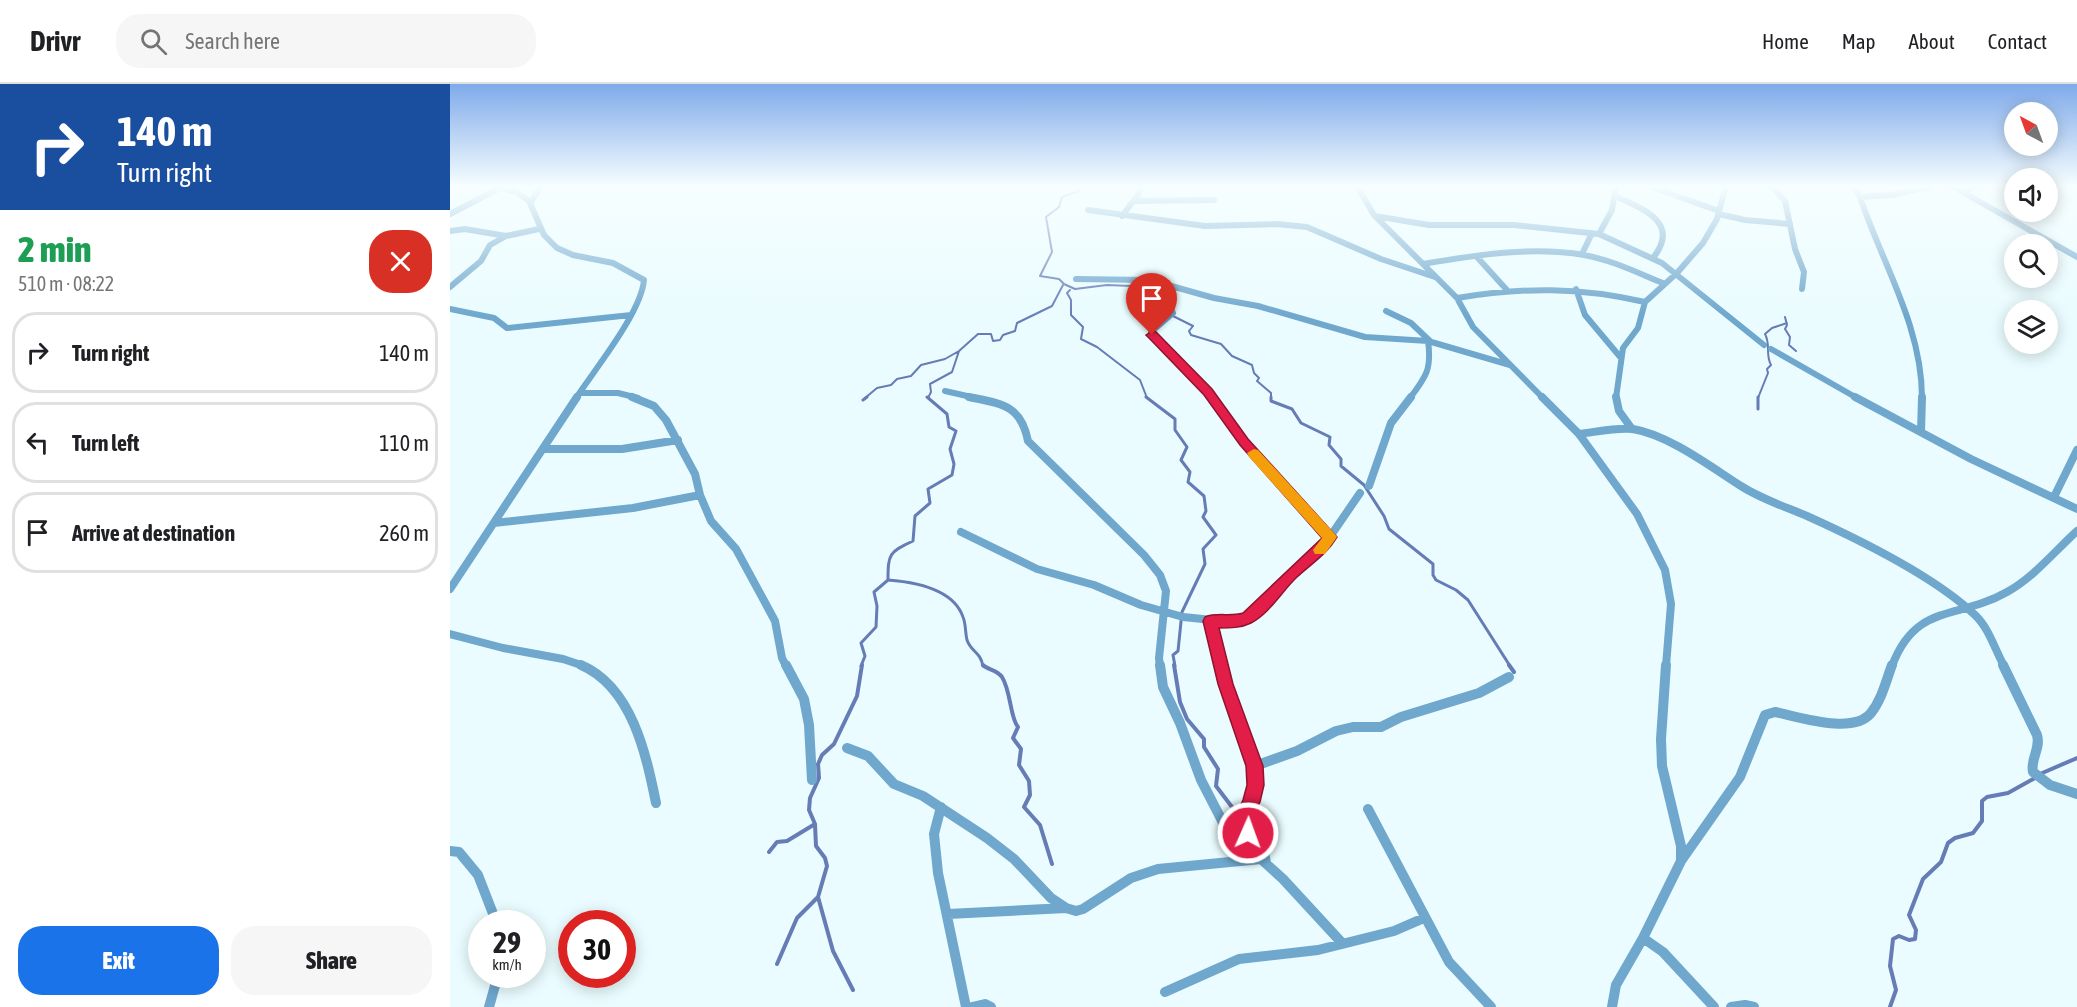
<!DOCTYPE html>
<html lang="en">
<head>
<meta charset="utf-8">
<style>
  body { margin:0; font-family:"Asap Condensed",sans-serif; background:#f6f6f6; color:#202124; height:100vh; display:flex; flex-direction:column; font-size:22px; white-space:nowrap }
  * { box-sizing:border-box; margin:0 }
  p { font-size:20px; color:#757577 }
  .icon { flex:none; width:33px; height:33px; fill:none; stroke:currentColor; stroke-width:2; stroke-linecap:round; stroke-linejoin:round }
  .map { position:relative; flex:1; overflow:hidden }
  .sheet { display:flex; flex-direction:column; background:#fff; width:450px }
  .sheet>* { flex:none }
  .hud { background:#1a4fa0; color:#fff; overflow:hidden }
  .needle { width:39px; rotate:319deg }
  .controls { position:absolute; left:1554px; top:18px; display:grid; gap:12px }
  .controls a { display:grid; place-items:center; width:54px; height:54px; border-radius:50%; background:#fff; box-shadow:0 3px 15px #0003; font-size:30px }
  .speed { position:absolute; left:18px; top:826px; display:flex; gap:12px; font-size:30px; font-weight:700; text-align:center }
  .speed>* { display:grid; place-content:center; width:78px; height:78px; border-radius:50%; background:#fff; box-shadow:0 3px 15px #0003; line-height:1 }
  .speed small { font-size:15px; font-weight:400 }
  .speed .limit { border:9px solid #d22; background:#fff; color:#111 }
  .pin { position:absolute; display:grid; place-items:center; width:51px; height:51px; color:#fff; margin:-62px -26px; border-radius:50% 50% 50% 0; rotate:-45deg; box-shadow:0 0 6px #0007 }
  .pin .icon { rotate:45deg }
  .me { position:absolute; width:66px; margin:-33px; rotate:2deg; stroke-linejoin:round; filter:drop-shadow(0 0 4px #0008) }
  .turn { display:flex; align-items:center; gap:21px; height:126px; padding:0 18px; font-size:27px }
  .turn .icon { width:78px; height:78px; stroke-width:2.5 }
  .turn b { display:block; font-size:42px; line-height:51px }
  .round { display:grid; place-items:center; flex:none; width:63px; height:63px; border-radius:24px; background:#f6f6f6 }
  .overview { display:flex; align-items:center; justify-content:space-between; height:102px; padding:0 18px }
  h1 { font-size:36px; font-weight:800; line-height:45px; color:#1e9e55 }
  .button { display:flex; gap:12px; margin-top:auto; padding:12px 18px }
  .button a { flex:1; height:69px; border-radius:24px; background:#1a73e8; color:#fff; font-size:24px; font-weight:800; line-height:69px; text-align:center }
  .button a+a { background:#f6f6f6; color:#202124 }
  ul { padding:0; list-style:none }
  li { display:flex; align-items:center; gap:18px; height:81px; margin:0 12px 9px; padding:0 6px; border:3px solid #e0e0e0; border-radius:24px }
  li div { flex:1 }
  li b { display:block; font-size:22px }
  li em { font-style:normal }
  header { display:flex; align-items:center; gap:36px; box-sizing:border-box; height:84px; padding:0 30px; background:#fff; border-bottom:2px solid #e0e0e0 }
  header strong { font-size:28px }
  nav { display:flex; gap:33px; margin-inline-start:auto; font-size:21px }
  .search { width:420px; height:54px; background:#f6f6f6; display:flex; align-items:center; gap:15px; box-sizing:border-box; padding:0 21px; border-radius:24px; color:#757577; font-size:22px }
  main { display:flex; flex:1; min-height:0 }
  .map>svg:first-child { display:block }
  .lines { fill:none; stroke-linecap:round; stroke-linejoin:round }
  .stream-far2 { stroke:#657cb5; stroke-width:2 }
  .stream-far1 { stroke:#657cb5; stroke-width:3 }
  .stream { stroke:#657cb5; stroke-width:4 }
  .minor-far2 { stroke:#6fa7cd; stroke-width:6 }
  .minor-far1 { stroke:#6fa7cd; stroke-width:8 }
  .minor { stroke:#6fa7cd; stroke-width:10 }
  .route { fill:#e11d48; stroke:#92132f; stroke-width:1.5 }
  .slow { fill:#f59e0b }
</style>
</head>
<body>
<header>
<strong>Drivr</strong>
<div class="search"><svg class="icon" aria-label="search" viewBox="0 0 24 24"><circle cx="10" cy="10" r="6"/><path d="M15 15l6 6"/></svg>Search here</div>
<nav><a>Home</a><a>Map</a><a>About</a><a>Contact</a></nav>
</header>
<main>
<section class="sheet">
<div class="hud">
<div class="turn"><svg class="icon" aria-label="right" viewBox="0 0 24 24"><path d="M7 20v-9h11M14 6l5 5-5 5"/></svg><div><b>140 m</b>Turn right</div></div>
</div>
<div class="overview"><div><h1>2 min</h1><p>510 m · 08:22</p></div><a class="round" style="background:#d93025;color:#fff"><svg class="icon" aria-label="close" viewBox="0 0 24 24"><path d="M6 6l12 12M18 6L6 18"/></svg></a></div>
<ul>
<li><svg class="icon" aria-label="right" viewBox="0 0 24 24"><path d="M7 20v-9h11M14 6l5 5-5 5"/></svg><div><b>Turn right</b></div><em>140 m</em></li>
<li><svg class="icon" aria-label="left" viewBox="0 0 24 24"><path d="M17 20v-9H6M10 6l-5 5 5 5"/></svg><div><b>Turn left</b></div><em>110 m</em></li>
<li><svg class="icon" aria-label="arrive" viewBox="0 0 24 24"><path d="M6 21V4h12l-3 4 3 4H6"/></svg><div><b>Arrive at destination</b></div><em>260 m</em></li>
</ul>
<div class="button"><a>Exit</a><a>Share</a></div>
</section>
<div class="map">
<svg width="1627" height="923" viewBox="0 0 1627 923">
  <rect width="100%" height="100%" fill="#eafcff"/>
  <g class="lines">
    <path class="stream-far2" d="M626 102 629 107 612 113 609 123 596 133 602 168 590 192 609 195 614 200 625 205 657 201 681 202 710 218 719 230 743 242 739 247 741 251 771 260 782 272 802 281 804 289 809 294 807 297 821 309V314
      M620 206 617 209 621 216V231L633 243 631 255 647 263 690 296 697 314
      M1335 233 1337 241 1335 245 1340 253 1339 261 1346 267
      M415 314 427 304 441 301 447 295 461 292 471 281 495 275 509 267 528 250H541L543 257 550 256 553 251 565 247 567 239 602 222 613 201
      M478 314 481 308 480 300 502 288 509 267
      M1308 314 1318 289 1317 285 1321 281C1315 270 1321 261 1315 250L1322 244 1337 239"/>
    <path class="stream-far1" d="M696 313 725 335V346L737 363 731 376 740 388 738 398 754 412 756 427 753 433 766 451 753 465 755 480 732 528 728 567 723 571 725 582
      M821 313V317L842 325 851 339 880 353 879 361 891 375V382L914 401 934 432 939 445 983 480V491L986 496 1006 506 1018 516 1060 582
      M1308 313V325
      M413 316 417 313
      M438 496C438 470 439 468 463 457L465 432 480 419 478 405 502 391 504 380 500 365 506 347 499 343 497 330 477 313
      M411 582 415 572 411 559 426 543 427 522 424 508 438 496C464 498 503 504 513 533 516 540 515 548 517 556 521 568 530 567 533 582"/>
    <path class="stream" d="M533 581C538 586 547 586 552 593 561 607 560 634 568 643L563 654 571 665 569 681 579 697 580 711 574 723 590 741 602 780
      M724 581 730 618 737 635 754 655V663L768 685 766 702 782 723 784 745 802 760
      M1059 581 1064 588
      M1590 690 1627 674
      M319 768 327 758 337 757 365 740
      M327 880 347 834 368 813
      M403 906 383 867 368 813 377 782 375 774 366 762 365 740 359 726 360 714 369 694 368 680 372 671 384 660 407 612 412 581
      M1440 923 1446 906 1440 882 1443 855 1449 852 1459 856 1465 855 1466 846 1459 831 1473 795 1491 778 1498 759 1505 754 1523 749 1532 737V717L1537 713 1558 709 1585 694"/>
    <path class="minor-far2" d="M45 102 68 109 79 117 94 151 107 164 123 171 163 179 194 196C191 229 145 285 126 314
      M907 102 924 131 1007 214 1023 243 1093 314
      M1199 102 1269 127
      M1321 102 1335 117 1345 165 1354 188 1352 205
      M1403 102 1410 113C1432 179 1472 242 1472 314
      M1501 102 1514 107 1530 102
      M1509 106 1627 173
      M1165 112C1194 125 1231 139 1203 174
      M1410 113 1443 111 1481 102
      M684 117 764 116
      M81 118 91 102
      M638 126 755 142 827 140 857 143 931 175 985 193
      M0 130 50 104
      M1269 130 1295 136 1340 140
      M672 132 688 111 691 102
      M925 132 979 141H1064L1149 150 1212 179 1314 261
      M0 147 15 145 56 152 89 145
      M1149 150 1162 126 1166 102
      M1132 170 1142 149
      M1027 173 1056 205
      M973 180C1025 171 1082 162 1134 171 1162 176 1188 189 1213 199
      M626 195 700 196 764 214 808 222 915 253 978 257 1060 281
      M0 203 31 177 40 161 56 152
      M723 203 719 220 723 229 701 248 702 251 762 314
      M1126 205 1135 231 1171 274
      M1007 214C1074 203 1129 203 1195 218
      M0 225 44 234 57 244 181 231
      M936 227 961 239 981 258
      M1321 265 1407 314
      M495 307 526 314
      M131 309H168L188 314
      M960 314C976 293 982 285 978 257
      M1166 314 1173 264 1188 244 1195 218 1227 189 1253 159 1267 135 1276 102"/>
    <path class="minor-far1" d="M182 313 204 322 216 336 245 390 250 411 261 437 286 465 325 537 332 574 336 582
      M519 313C552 320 571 321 578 357L694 471 710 491 716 507 709 574 710 582
      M761 313 794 358 880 453
      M1092 313 1129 350 1187 430 1215 486 1221 520 1216 582
      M1166 313 1169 327 1182 345
      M1405 313 1521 375 1627 425
      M1471 348 1472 313
      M1129 350C1146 348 1167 343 1183 345 1219 351 1261 383 1291 402 1311 415 1336 423 1357 432 1408 455 1485 493 1525 531 1539 544 1545 566 1554 582
      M94 365H172L228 356
      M919 402 941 339 961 313
      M1604 413 1627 366
      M44 439 183 424 250 411
      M511 448 587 485 644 501 691 521 733 533 782 538 797 534 812 522 841 490 873 463 910 409
      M0 505 127 313
      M761 537 771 582
      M0 550 53 564 113 575 134 582
      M1442 582C1466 518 1508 536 1557 508 1584 493 1604 468 1627 447"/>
    <path class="minor" d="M131 581C182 603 196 670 206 719
      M336 581 354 615 359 641 362 696
      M710 581 713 603 730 639 751 696 783 758 811 775 833 795 892 859
      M771 581 775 600 805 682V701L801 718 792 736 793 742 814 768 816 779
      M1553 581 1587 651C1591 665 1580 675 1583 688L1600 701 1627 710
      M397 664 418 672 444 700 473 712 537 754 564 775 601 814 616 824 626 827 633 825 681 794 708 785 811 775
      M805 682 847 667 886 647 903 643H931L951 633 1029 609 1059 593
      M491 723 484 750 488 789 516 923
      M918 725 999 878 1041 923
      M0 767 9 768 28 791 47 840
      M1231 777 1290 693 1315 631 1325 628C1350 633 1403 651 1421 629 1432 615 1436 597 1442 581
      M498 830 616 824
      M1193 854 1213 868 1264 923
      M715 908 789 875 868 866 944 847 974 834
      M39 923 48 891
      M522 923 535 920 541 923
      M1162 923 1166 901 1193 854 1231 777V762L1212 682 1211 655 1216 581
      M1281 923 1295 921 1304 923"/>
  </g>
  <linearGradient id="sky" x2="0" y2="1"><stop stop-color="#7faaea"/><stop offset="0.44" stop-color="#f6feff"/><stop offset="1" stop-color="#f6feff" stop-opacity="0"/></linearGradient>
  <rect width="1627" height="232" fill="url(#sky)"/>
  <path class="route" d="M702 247 706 248 762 305 798 355 887 453C877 470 861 480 847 493 832 507 820 529 801 539 791 544 780 544 769 544L783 600 813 682 814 701 810 718 801 736 807 749 804 755 798 758 792 755 784 736 793 716 797 701 796 682 768 600 753 537 755 533C767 528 780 533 793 529L872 454 790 361 754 311 698 253 696 251Z"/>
  <path class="slow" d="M804 365 808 366 885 450 887 453 875 470H865L863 466 872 454 799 373 797 369Z"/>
</svg>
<div class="controls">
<a><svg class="needle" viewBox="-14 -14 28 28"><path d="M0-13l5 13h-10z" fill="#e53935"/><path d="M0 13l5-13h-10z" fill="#757577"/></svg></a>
<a><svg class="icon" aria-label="sound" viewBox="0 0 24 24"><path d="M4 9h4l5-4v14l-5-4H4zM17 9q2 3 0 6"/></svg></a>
<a><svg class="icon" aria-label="search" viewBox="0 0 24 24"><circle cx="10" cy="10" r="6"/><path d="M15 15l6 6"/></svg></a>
<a><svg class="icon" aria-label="layers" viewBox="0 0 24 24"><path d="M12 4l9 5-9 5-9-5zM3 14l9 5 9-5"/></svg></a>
</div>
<div class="speed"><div>29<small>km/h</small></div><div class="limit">30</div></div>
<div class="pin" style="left:702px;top:251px;background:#d93025"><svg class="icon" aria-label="arrive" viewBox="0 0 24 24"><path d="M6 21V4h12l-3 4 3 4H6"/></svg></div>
<svg class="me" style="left:798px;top:749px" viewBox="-20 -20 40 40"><circle r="17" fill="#e11d48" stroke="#fff" stroke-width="3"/><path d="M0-11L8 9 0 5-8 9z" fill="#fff"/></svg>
</div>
</main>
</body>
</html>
